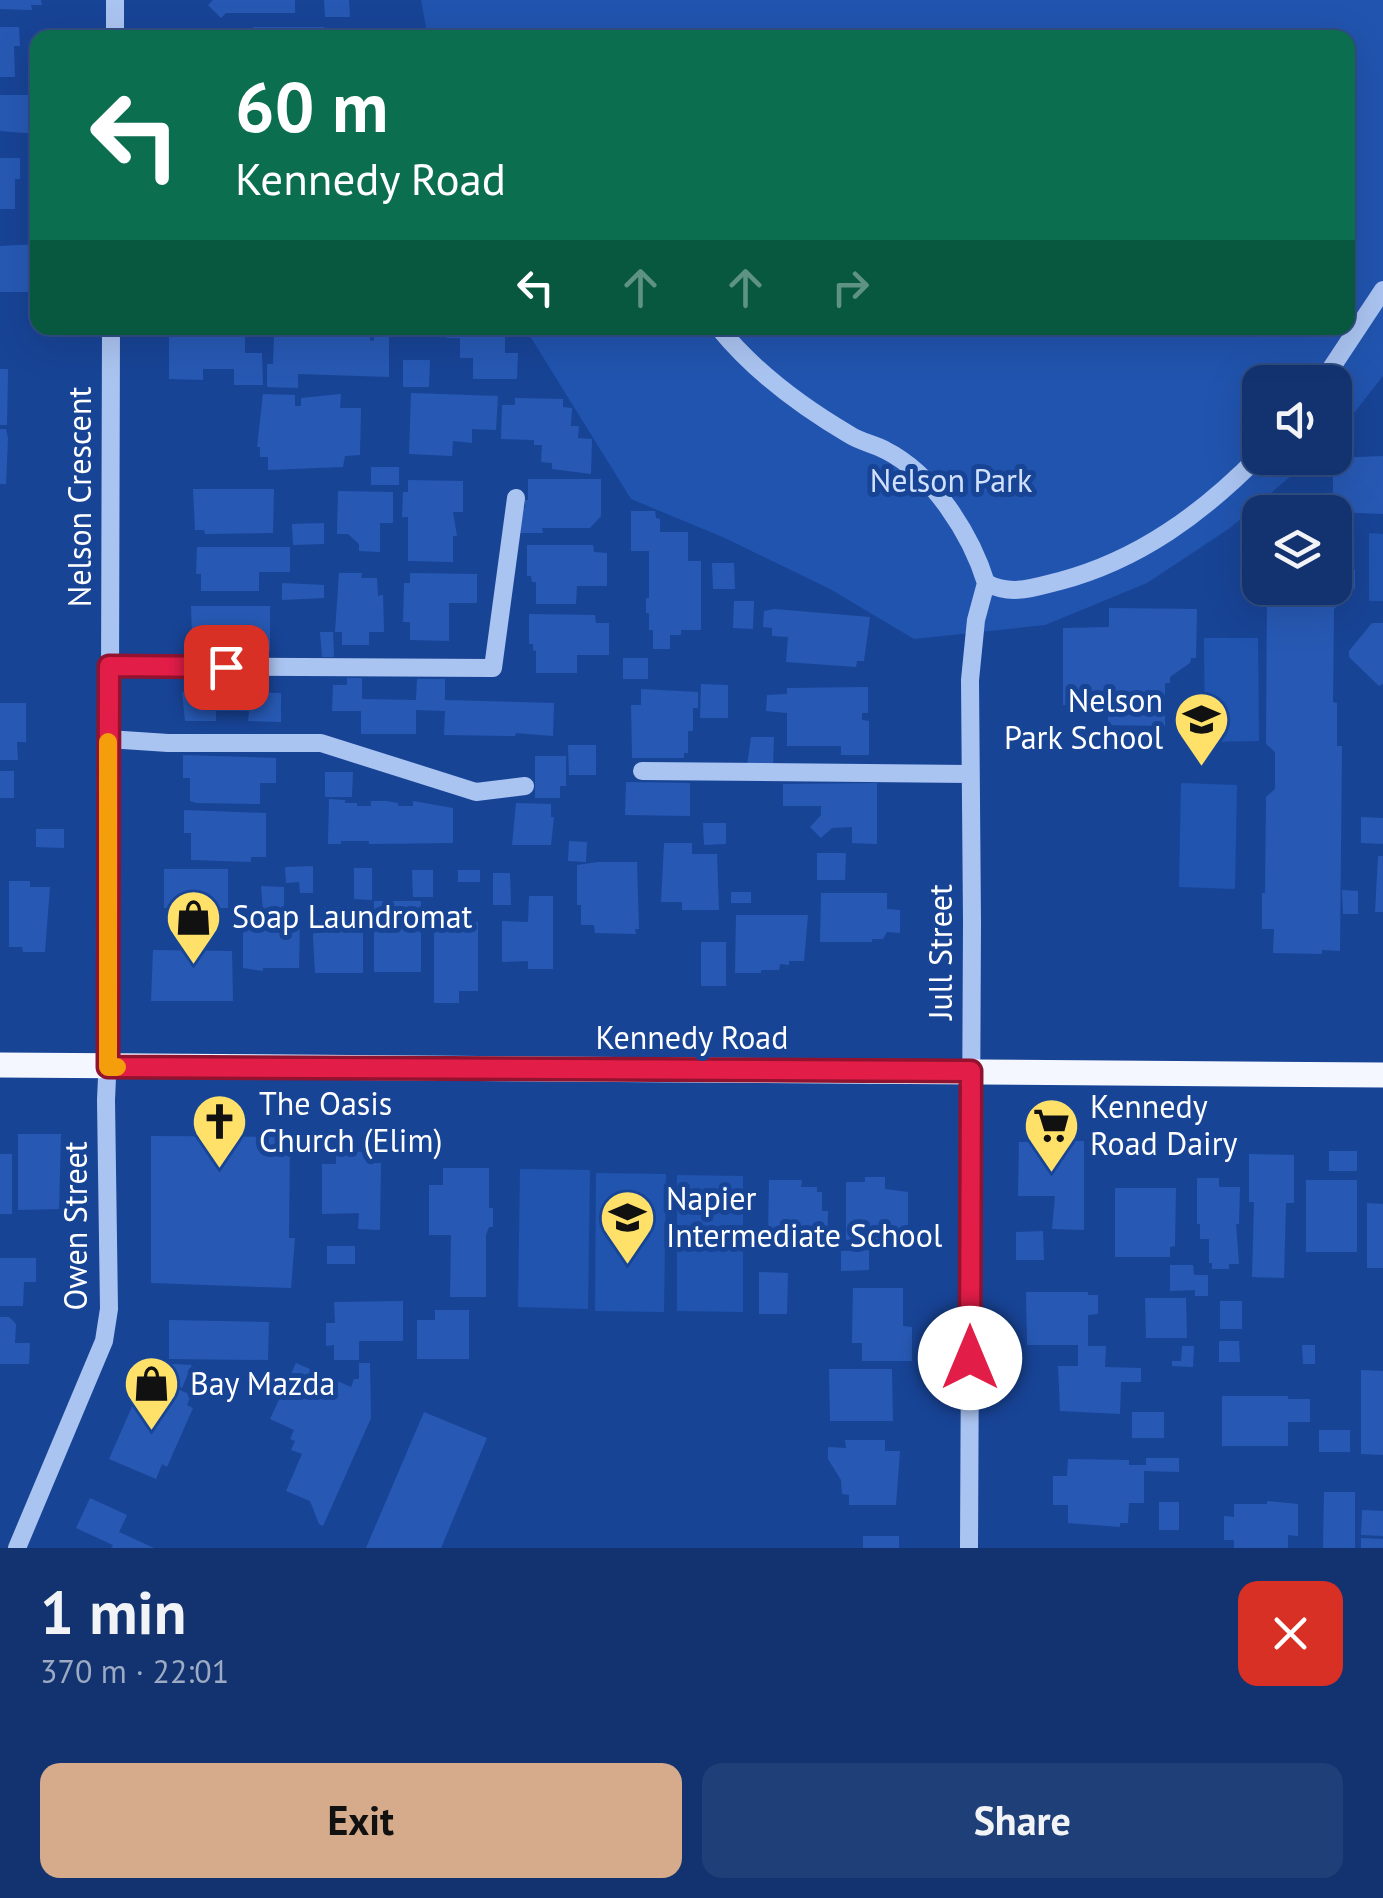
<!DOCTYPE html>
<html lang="en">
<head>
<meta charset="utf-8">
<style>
  body { margin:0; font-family:"PT Sans",sans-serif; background:#1f3f78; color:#f1f3f6; height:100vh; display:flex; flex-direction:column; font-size:38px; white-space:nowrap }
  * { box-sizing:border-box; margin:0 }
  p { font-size:32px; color:#9caac3 }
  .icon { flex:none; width:55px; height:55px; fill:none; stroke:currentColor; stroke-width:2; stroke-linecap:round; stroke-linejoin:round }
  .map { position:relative; height:1548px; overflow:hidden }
  .panel { display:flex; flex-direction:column; background:#123370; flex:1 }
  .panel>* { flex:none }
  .top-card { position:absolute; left:30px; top:30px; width:1325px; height:305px; border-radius:20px; box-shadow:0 10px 40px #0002,0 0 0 2px #314e83; background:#0b6e4f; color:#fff; overflow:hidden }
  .fabs { position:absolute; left:1242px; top:365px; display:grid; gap:20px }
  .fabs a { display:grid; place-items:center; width:110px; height:110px; border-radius:20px; background:#123370; box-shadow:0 10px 40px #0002,0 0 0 2px #314e83; font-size:50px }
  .pin { position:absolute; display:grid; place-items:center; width:85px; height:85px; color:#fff; margin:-42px; border-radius:20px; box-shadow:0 5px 15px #0006 }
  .me { position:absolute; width:110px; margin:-55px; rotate:0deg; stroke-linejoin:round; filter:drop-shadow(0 0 8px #0008) }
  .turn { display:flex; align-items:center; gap:35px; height:210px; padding:0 40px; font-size:45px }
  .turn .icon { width:130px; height:130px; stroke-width:2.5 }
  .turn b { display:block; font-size:70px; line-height:85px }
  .lanes { display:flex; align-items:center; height:95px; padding:0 40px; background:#0003; justify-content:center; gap:50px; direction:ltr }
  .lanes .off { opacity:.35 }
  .round { display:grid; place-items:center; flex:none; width:105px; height:105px; border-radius:20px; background:#1f3f78 }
  .headline { display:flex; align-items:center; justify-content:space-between; height:170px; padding:0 40px }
  h1 { font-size:60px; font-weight:800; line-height:75px }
  .action { display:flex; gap:20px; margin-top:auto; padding:20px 40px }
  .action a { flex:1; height:115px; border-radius:20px; background:#d6ab8b; color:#111; font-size:40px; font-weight:800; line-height:115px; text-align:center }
  .action a+a { background:#1f3f78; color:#f1f3f6 }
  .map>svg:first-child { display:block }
  .green { fill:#2154af }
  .building { fill:#2759b4 }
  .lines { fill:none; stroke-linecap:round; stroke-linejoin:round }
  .minor { stroke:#aac4f1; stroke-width:18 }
  .major { stroke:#f4f7ff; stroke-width:25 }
  .route-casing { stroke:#92132f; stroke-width:25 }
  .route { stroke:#e11d48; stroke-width:18 }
  .slow { stroke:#f59e0b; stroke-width:18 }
  .labels { text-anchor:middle; stroke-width:10; stroke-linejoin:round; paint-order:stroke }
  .park-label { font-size:32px; fill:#d1e1fc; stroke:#184496 }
  .street-label { font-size:32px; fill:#fff; stroke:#184496 }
  .poi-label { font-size:32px; fill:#fff; stroke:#184496; text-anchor:start }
</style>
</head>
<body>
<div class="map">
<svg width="1383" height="1548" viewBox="0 0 1383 1548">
  <rect width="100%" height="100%" fill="#184496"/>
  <path class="green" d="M421 0H1383V376L1335 437V382H1260V458H1312L1230 528 1147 583 1045 625 914 639 830 589 725 538 631 499 525 328H1348V38H428Z
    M1369 533 1383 534V601H1369Z
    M1204 638H1258L1259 741 1205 742Z
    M1181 783 1237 785 1235 889 1179 887Z
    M520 1169 590 1170 588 1309 518 1307Z
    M596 1173 666 1174 664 1312 595 1311Z
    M677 1175 743 1176V1312L677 1311Z"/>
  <path class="building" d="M0 0H41L42 5H31L32 10 0 9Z
    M213 0H295V13H226L221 18 208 5Z
    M324 0H349L350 17H325Z
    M0 27H19L20 46H14L15 77H0Z
    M253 27H324V30H337V38H253Z
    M0 95H38V134L0 131Z
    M0 158H20V179H15V209H0Z
    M38 244V292H0V246Z
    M169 328H245V353H262L263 385H234V369H203V380L169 379Z
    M267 328H370V341L374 340V328H389V377L298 374V388L267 387V364H273L274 335H267Z
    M447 328H491L492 332H505V353H518L517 379H473V358H460V338H447Z
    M403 360H430L429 387H403Z
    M0 369H8L7 425H0Z
    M411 393 498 396 496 430 472 429V443L453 441 452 456 409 454Z
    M263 394 295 395V406H301V398L341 394 340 408H361L360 455 345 456 343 467 268 470V457H260V447H257Z
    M515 398 563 399V407L572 408 571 426H579L578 438 592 439 591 474 552 469V463L541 462 542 445H534V440L501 439 502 405H515Z
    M0 429H6L8 438 6 484H0Z
    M1383 456V514L1333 512V458Z
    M371 467H399V485H371Z
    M528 479H601V516L590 528H542L543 533H519V508H525V500H528Z
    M408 480 463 481V512H453L457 536H453V562L408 561V517H402L403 492H408Z
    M193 489H274L273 533 205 534 204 530H195Z
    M338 491 393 492V523H380V552L359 551V544L348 534H337Z
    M631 511H655L656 518 660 519V532H688V561H701V630H681V635H670V649H653V630H649V613H646V598H649V551H631Z
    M324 523V544L293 545 292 524Z
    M527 545H593L594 552 607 553V586H577L576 604H536V582H532L531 576H527Z
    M197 547H290V572H259V591H201V574H196Z
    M1339 554 1355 570V588L1334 609 1333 702 1337 703V746H1342L1340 951 1322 950V954L1273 953 1274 929H1262V893H1265L1266 797 1275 789V752L1266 744 1267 588H1335V555Z
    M712 563H734L735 589H713Z
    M339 573H362L361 578H377L378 596 383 595 384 632H369V645H342V632H335Z
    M410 573 477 574V603H449V641L410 640V622H403L404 583H410Z
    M282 583 324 585V598L282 600Z
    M734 601H754L753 629 733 628Z
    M191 606H270V651H218V638H192Z
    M1109 608 1197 609 1196 658H1191L1190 663 1170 677V683H1165V726L1108 725V705H1063V628L1109 627Z
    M774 609 870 617 864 661H857L856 667 786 662 788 637 772 636V628L763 627 764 611Z
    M529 614 595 615 596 623H609V655H577V673H536V651L533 650V644H529Z
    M1372 623H1383V684L1379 686 1349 657V651Z
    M320 632H333L334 657H322Z
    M623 658H648V679H623Z
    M219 677 246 678V692L281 693V722L248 721 249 711H216V721H185L182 692 219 693Z
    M347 678H362V699L416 700 417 679H445V700L554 703 553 736 516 733 515 736 444 735 445 711 416 710V734H361V711H332L333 685H347Z
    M701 684 728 685V718H700Z
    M868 687V713H862V720L869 721V755H841V746H787V713L766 711 767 695 787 694V688Z
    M641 689 698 692V708H693V731H688V753H684V758H632L631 705H641Z
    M0 703H26V742H17L18 760H0Z
    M751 737H774L773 766H747Z
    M568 745H596V775H569Z
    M183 755 276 758V783H260V804L197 803 190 801V778H183Z
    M535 756H566V786H560V798H535Z
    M0 771H14V798H0Z
    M325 772H353L352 797H325Z
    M626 782 690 783V816L625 815Z
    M877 783V844L852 843V827L832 828 821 838 810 827 821 815V806H783V784Z
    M329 799 345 800V803H357V806H371V801H386L398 803V806H413V801L453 808V843L369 844V841H341V844H328Z
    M516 803 551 804V817H554L551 845H512Z
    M184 810 266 813V857H251V862L191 860V833H184Z
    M1361 817 1383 818V844L1361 843Z
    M703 823H726V844L704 845Z
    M36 829H64V848L36 847Z
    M569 841 587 842 586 862 568 861Z
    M664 843H692V854H717L719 910H682V902H661Z
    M817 853H846L845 880H817Z
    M1378 856H1383V912H1375Z
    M598 862H637L639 929H635L636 934 595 933 594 925H581V905H577V865Z
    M313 866V893H300L299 882 286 883 285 867Z
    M354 868H372V900L354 899Z
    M164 869H228V908H164Z
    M412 870H433V897H413Z
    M458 870H480V882H458Z
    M493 873H510L511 905H493Z
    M9 881H30V887H50L45 952H23L22 947H9Z
    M261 886 284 887V914H300L299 968H263V971L243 968V913H263Z
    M1342 890 1358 891V914H1343Z
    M731 892H751V903H731Z
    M821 893H887V909L900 910V933L887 932 883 939H872V942H820Z
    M529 896H553V969H528V961L502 962V921L528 922Z
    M374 901H421V972H374Z
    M324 907H363V973H315L313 936 316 920 324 919Z
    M736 915H808L804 961H789V965L780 964 779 970H761V973H735Z
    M175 920H202V937L175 936Z
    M434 922H478V991H459V1003H434Z
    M701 942H726V986H701Z
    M153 950 232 951 233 1001H151Z
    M18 1134H61L59 1209 18 1210Z
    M151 1136 290 1137 289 1238H295L291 1288 151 1283Z
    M1063 1141H1084V1230L1052 1229 1055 1196H1018L1019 1142H1057V1152H1064Z
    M336 1151 368 1152V1163H381L380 1230 358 1229 359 1213 322 1214V1164H336Z
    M1329 1151H1357V1171H1329Z
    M0 1154H12V1214H0Z
    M1249 1154 1294 1155V1203H1286L1284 1278 1252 1277 1254 1202H1249Z
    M443 1168H489V1208H493V1227H489L486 1235V1297H450L451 1235H429V1185H443Z
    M865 1177H885V1189L908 1192V1249L854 1248V1240H846V1182H865Z
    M1197 1178H1219V1187H1240L1239 1224H1236L1239 1264H1229V1269H1212V1263H1209V1239H1200V1224H1197Z
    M769 1180H802L801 1187H817V1192H822V1211H828L827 1245H805V1237H801V1242L768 1241Z
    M1306 1180H1357V1252H1306Z
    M1115 1188H1176L1175 1246 1170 1247V1257H1115Z
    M1367 1203 1383 1204V1268H1367Z
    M1043 1231 1044 1260H1016V1232Z
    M327 1246H355V1264H327Z
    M869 1250V1270L841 1271V1251Z
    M0 1258H36V1282H24L23 1306H0Z
    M1170 1265H1193L1194 1275H1208V1296H1195V1290L1170 1291Z
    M759 1272 788 1273 787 1314H759Z
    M853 1288H903V1326L912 1327V1361H862V1343H852Z
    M1026 1292H1088V1295H1098V1314L1088 1315V1346H1106L1105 1367 1141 1368V1382H1121L1120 1414 1060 1411 1058 1366H1078V1345H1027Z
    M1145 1298H1186L1187 1338H1146Z
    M403 1301V1341H359V1360H334V1345L326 1346V1323H335L334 1302Z
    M1220 1301H1242V1329H1220Z
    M435 1310H469V1359H417V1320H435Z
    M0 1317H9L16 1324 15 1343H30L29 1364H0Z
    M169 1320 269 1322 268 1360 169 1359Z
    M1219 1341H1239L1240 1362H1219Z
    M1302 1345H1315V1364H1303Z
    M1182 1346H1194L1193 1367 1172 1366V1361H1181Z
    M153 1356 171 1364 192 1365 182 1388 146 1372Z
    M296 1363 351 1387 354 1379H359V1363H370L371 1418 323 1526 319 1524 310 1501 286 1491 302 1454 291 1450 295 1441 290 1439 294 1430 270 1419Z
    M193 1367 210 1372 206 1380 190 1374Z
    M829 1369H892L893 1421H830Z
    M1361 1370 1383 1371V1455L1361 1454Z
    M146 1375 191 1395 187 1405 193 1408 167 1467 162 1464 156 1479 109 1459Z
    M1222 1396H1288V1399H1310V1422H1288V1446H1222Z
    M424 1412 487 1438 441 1548H366Z
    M1132 1412H1164V1438H1132Z
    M1319 1430H1350V1452H1319Z
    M845 1440H885V1451H900L896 1505H849V1495L842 1494 841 1480 828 1459V1447L846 1448Z
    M1146 1458H1179V1472L1144 1471V1503H1129L1128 1523H1120V1527L1068 1523V1505H1053V1476H1067L1068 1459 1129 1460V1465H1146Z
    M1324 1492H1355V1548H1323Z
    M90 1498 127 1515 119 1532 154 1548H111L113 1545 76 1528Z
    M1267 1501 1298 1504V1536L1288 1535V1548H1234V1540H1224V1516L1234 1517V1504H1267Z
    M1159 1502H1179V1530H1159Z
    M1362 1510 1383 1511V1536L1361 1535Z
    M863 1536H899V1548H863Z
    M1361 1538 1383 1539V1548H1361Z"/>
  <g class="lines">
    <path class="minor" d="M115 0V38
      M719 328C754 371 802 407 850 435 861 442 874 444 885 450 933 474 971 534 986 583
      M1322 382 1383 290
      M986 583C1012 596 1032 588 1060 581 1139 560 1203 513 1260 455
      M109 666 493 668 516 498
      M108 739 168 743H321L476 792 525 786
      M642 771 970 774
      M17 1548 104 1341 109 1309 106 1100 109 1032 111 328
      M969 1548 972 922 970 680 976 620 986 583"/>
    <path class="major" d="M0 1065 1383 1075"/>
  </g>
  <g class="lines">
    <defs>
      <path id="route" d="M226 667 109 666 108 1067 971 1071 970 1358"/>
    </defs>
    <use href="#route" class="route-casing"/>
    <use href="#route" class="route"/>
    <path class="slow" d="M108 742V1067H117"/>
  </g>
  <defs>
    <symbol id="school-pin" viewBox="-11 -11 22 30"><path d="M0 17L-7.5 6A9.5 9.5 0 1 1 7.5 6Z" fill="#ffe16a" stroke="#184496"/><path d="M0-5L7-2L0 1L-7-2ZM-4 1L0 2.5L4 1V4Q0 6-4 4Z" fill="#111"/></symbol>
    <symbol id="shop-pin" viewBox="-11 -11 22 30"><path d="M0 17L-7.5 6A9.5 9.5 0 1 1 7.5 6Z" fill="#ffe16a" stroke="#184496"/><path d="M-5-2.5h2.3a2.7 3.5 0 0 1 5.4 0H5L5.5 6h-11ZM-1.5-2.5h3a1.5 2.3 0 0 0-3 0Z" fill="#111"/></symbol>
    <symbol id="church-pin" viewBox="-11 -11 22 30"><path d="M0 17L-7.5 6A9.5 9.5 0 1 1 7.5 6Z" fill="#ffe16a" stroke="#184496"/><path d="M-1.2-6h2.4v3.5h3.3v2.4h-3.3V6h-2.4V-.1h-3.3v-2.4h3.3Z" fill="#111"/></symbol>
    <symbol id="supermarket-pin" viewBox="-11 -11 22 30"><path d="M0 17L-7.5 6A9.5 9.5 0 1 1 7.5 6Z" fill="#ffe16a" stroke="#184496"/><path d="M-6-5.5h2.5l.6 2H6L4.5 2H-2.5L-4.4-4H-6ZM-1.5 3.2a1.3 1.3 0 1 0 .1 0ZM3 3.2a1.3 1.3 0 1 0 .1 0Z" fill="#111"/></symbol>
  </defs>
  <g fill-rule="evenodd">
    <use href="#school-pin" x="1170" y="688" width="63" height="86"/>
    <use href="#shop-pin" x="162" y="886" width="63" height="86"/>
    <use href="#church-pin" x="188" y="1090" width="63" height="86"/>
    <use href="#supermarket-pin" x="1020" y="1094" width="63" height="86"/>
    <use href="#school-pin" x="596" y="1186" width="63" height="86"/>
    <use href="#shop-pin" x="120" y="1352" width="63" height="86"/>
  </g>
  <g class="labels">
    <g class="park-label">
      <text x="951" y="492">Nelson Park</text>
    </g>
    <g class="street-label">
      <text transform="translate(80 497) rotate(-90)" y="11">Nelson Crescent</text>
      <text transform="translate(941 952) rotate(-90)" y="11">Jull Street</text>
      <text x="692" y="1049">Kennedy Road</text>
      <text transform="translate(76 1226) rotate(-90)" y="11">Owen Street</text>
    </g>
    <g class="poi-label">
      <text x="1163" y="712" text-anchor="end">Nelson<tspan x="1163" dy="37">Park School</tspan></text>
      <text x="232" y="928">Soap Laundromat</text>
      <text x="259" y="1115">The Oasis<tspan x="259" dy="37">Church (Elim)</tspan></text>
      <text x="1090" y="1118">Kennedy<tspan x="1090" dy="37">Road Dairy</tspan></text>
      <text x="666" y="1210">Napier<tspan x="666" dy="37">Intermediate School</tspan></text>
      <text x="190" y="1395">Bay Mazda</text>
    </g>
  </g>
</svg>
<div class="fabs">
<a><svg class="icon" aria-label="sound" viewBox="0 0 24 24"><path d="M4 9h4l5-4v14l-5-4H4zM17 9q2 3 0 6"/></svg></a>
<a><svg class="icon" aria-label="layers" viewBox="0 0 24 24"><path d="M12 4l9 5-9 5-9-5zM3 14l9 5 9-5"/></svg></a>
</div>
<div class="pin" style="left:226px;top:667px;background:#d93025"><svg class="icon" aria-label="arrive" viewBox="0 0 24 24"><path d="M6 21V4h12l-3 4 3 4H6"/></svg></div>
<svg class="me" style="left:970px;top:1358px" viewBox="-20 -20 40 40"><circle r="19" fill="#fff"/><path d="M0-13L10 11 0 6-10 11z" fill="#e11d48"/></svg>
<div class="top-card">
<div class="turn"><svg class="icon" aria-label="left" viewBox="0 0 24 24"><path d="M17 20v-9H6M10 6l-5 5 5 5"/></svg><div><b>60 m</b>Kennedy Road</div></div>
<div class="lanes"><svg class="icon" aria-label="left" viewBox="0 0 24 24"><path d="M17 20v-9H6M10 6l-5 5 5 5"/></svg><svg class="icon off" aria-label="ahead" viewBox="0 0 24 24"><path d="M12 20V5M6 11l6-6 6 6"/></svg><svg class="icon off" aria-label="ahead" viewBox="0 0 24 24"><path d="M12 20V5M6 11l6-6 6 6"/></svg><svg class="icon off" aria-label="right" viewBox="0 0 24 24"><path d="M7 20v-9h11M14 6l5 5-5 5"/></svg></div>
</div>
</div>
<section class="panel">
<div class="headline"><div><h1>1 min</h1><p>370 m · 22:01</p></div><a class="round" style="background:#d93025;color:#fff"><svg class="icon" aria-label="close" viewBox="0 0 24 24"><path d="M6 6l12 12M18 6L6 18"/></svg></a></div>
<div class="action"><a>Exit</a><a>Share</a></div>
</section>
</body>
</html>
